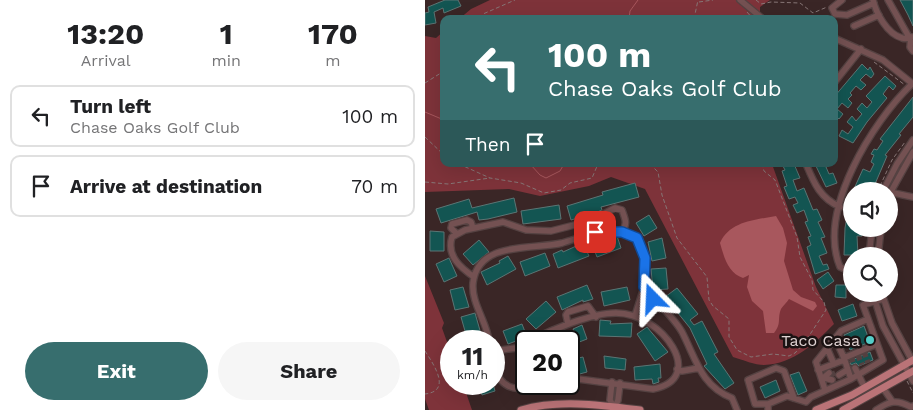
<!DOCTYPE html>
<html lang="en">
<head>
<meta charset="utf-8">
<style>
  body { margin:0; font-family:"Work Sans",sans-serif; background:#f6f6f6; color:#202124; height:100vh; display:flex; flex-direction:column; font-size:19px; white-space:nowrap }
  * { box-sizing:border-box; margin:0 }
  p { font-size:16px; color:#757577 }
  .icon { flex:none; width:28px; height:28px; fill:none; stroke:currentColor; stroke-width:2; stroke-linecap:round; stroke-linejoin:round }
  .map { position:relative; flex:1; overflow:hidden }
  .details { display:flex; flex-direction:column; background:#fff; width:425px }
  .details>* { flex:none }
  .banner { position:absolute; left:15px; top:15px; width:398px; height:152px; border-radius:10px; box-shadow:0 5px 20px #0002; background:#376e6e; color:#fff; overflow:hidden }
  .buttons { position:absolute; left:418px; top:182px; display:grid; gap:10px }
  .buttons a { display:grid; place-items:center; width:55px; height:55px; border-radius:50%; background:#fff; box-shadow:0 5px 20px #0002; font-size:25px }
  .speed { position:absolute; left:15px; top:330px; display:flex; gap:10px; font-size:25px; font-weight:700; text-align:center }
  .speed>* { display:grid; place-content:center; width:65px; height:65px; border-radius:50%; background:#fff; box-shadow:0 5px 20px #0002; line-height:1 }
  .speed small { font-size:12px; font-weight:400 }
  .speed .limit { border:2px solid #111; border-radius:8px; background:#fff; color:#111 }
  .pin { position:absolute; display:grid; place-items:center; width:42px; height:42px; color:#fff; margin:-21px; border-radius:10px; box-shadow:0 2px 8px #0006 }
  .me { position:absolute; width:55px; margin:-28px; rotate:339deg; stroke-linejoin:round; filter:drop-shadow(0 0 4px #0008) }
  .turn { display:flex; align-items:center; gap:18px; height:105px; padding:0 25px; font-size:22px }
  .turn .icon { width:65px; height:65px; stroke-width:2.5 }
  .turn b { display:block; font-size:35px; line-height:42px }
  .then { display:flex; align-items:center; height:48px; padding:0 25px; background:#0003; gap:10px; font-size:19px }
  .eta { display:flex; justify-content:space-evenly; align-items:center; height:85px; text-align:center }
  .eta b { font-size:30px; font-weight:700; line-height:35px }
  .primary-button { display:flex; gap:10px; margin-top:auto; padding:10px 25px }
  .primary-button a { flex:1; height:58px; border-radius:30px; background:#376e6e; color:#fff; font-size:20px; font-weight:700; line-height:58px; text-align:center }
  .primary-button a+a { background:#f6f6f6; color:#202124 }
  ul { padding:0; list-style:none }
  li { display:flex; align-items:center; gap:15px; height:62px; margin:0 10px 8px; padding:0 15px; border:2px solid #e0e0e0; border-radius:10px }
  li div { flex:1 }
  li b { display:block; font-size:19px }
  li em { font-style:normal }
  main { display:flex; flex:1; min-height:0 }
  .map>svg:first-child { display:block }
  .green { fill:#7e333a }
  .water { fill:#a8575d }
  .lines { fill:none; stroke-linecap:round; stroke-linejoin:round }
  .stream { stroke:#a8575d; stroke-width:1 }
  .building { fill:#135552; stroke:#5b7574 }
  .minor-tunnel { stroke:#534040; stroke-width:5.5; stroke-dasharray:5.5 3; stroke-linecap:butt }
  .minor-casing { stroke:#554242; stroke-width:8 }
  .major-casing { stroke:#554242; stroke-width:9 }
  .path { stroke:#877676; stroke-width:1; stroke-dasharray:4 2.5; stroke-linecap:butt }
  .minor { stroke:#745152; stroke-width:5.5 }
  .major { stroke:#ba7377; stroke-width:7 }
  .route-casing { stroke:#114b97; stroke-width:12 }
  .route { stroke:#1a73e8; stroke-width:9 }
  .poi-dot { fill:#54cdc8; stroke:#1b1212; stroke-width:2 }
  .labels { text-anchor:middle; stroke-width:5; stroke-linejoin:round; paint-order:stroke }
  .poi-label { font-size:16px; fill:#e0d3d3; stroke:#1b1212; text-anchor:end }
</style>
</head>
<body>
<main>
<section class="details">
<div class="eta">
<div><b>13:20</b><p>Arrival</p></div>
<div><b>1</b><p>min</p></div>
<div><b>170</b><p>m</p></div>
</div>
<ul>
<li><svg class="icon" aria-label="left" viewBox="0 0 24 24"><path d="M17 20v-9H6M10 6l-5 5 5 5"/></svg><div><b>Turn left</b><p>Chase Oaks Golf Club</p></div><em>100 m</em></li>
<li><svg class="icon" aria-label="arrive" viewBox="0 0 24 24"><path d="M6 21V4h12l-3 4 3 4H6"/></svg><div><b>Arrive at destination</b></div><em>70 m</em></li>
</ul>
<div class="primary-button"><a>Exit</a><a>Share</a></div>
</section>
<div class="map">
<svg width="488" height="410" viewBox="0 0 488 410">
  <rect width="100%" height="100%" fill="#3a2626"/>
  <path class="green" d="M65 0H345L335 7V19H34L46 9Z
    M19 31V164H347L391 287 409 324C390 343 369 364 339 365 330 365 318 360 308 357L220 189 186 177 164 186 115 196 84 189 0 192V36L11 38Z
    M0 276 19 323 17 328 26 353V384H38L47 410H4L0 399Z"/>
  <path class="water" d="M351 216 358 228 362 243 359 261 368 290 376 297 390 302 392 306 388 311 364 299C362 302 358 306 356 309 352 319 357 323 349 333H341L338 311 327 301 322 287 324 275 318 278C303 273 299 257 295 243 305 221 330 220 351 216Z"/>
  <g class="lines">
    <path class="stream" d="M204 19 205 11 213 0
      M0 112 19 120
      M105 164 115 175 121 178 135 171 139 164"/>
  </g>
  <path class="building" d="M20 0H33L36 6 19 13 18 8 9 12 11 23 0 25V13L4 12 3 7Z
    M475 0H488V26L483 15Z
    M437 64 443 70 445 67 449 74 446 78 441 74 435 80 441 85 436 90 431 86 425 93 427 95 423 99 427 103 423 108 417 103 412 109 418 114 414 119 409 114V97Z
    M460 76 471 86 468 90 464 86 458 94 462 98 442 122 428 143 414 136 417 130 423 134 428 127 422 122 427 116 431 121 437 114 432 109 437 103 442 108 447 102 441 96Z
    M488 97V117L474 134 476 135 460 155 462 156 447 191 440 189 439 191H428L438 169 445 172 449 164 446 162 449 155 446 154 449 149 452 150 458 141 455 139Z
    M357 164H369L375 178 368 180 372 191 379 188 388 210 392 209 397 220 393 222 400 237 396 238 402 253 394 256 398 265 402 264 404 269 390 274 382 247 386 245 383 237 386 236 380 222 383 221 379 210 372 213 368 205 373 203 370 197 364 199 359 187 362 186 357 171 360 170Z
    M390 164H408L401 167 404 174 408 173 412 183 401 187Z
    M210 183 214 197 176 207 177 210 170 213 146 220 142 206 178 195 177 192Z
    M89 198 92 212 63 219 54 220 52 212 16 223 11 209 44 199 47 208Z
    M134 205 136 219 98 224 96 211Z
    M423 211H426V229H437V236H432L433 255H419L420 228Z
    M224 215 232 228 219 236 211 223Z
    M5 231 19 232V251H5Z
    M188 236H192L196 248 172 257 167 244Z
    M237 238 241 258 227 261 223 242Z
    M54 240 64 252 48 265 38 254Z
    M158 243 164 256 133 268 128 254 137 250 138 252Z
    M120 253 125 266 100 276 95 262Z
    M83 256 91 269 62 285 56 272 75 263 74 261Z
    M24 258 32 276 19 282 11 264Z
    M241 268 243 289 228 290 226 269Z
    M403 272 409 281 398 289 392 280Z
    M162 285 168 299 158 302V300L137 310 132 297Z
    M411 285H421V298L410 297Z
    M38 287 44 307 30 310 25 290Z
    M202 287 205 300 179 306 176 292Z
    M252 288 273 314 265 320 269 325 277 321 293 352 289 354 309 383 300 389 279 366 282 364 265 328 240 297Z
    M121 301 131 312 111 329 101 319Z
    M428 304 432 316 417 321 413 310Z
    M50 313 56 334 42 338 36 317Z
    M175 320 186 321 185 324 207 323 206 337 174 336Z
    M97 324 102 337 83 344 78 331Z
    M157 325 162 339 144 346V341H129L127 337 149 331 148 329Z
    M439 326 445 342 425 350 419 335Z
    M222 327 243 352 230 361 212 334Z
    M445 352 448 360 434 366 431 363 426 365 425 361Z
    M179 356 201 359 200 370 180 368Z
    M158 357 162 372 151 375 150 372 144 373V360Z
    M235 364 236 378H233L234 382 228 384 227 379 210 380 209 367Z
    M374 372 382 391 373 395 365 375Z
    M351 380 355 391 340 398 335 387Z
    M54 384H68L70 391 57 395Z"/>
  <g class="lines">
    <path class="minor-tunnel" d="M439 352 443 363
      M433 355 437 365
      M426 357 430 368
      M405 375 413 372"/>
    <defs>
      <path id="minor" d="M315 0 338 19
        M417 0 407 8 410 14 422 15 449 3
        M448 0C451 13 462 34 477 38 482 40 483 37 488 37
        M463 0 484 37
        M429 26 454 15
        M486 37 485 47 488 51
        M409 38 458 60 488 84
        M409 83 436 49
        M381 164C389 183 395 198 415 207
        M458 191 472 164 488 140
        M464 192 488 197
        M464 195 488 152
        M197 232C224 240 222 263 219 287 231 302 248 316 257 332 271 359 276 386 307 398L312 410
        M31 233 26 228 27 224 42 220 46 222 48 228
        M444 256 447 229
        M453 256 456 229
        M422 270 415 267C392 211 447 122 487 84
        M49 277C36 268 21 256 27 237L40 230 78 222 101 230 126 231 165 221 190 208 197 210C200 219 203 223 197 232 174 229 158 237 137 243 109 250 53 240 48 283 46 303 62 322 64 341
        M448 294 458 326 488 381
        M457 294 467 323 488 362
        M210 316 219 287
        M143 324 141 315 143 312 163 306 171 317
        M410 338 419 358 452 344
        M104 341C126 330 166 313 191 313 238 313 283 379 228 389L153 379 144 381
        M402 348 409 364
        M69 351 91 348 101 343
        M419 358 426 379
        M69 367C79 399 106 387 131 384
        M430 368 440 388
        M252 369 257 371 274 368
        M393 370 419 360
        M414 375 422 370
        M400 378 407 380
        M397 379 404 373
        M187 382 185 400 189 407
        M458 388 467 401
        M400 390 391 362 416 331 443 319
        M343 404H330L323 380 351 368 359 371 369 398
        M189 410 193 400 195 383
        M343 410V404L362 396 381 402 386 397 426 379 458 360 438 305 458 299
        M451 410C465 401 471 399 486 407L488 406"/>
      <path id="major" d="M96 410C134 399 176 405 215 410
        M391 410 427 395 488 360
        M418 410 488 371"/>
    </defs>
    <use href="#minor" class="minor-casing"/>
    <use href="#major" class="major-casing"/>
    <path class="path" d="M331 0 336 4 346 2 375 3 388 13 402 7
      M274 2 288 0
      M322 12 328 19
      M56 19 58 14 90 0
      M134 19H141
      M269 19 273 0
      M449 62 480 85
      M0 83 19 71
      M0 137 19 155
      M34 164 65 178 96 183 119 193 136 190 145 183 167 178 173 164
      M225 164 233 172 237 195 252 238 282 277 284 300 288 306 304 319V337L312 350 326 357 348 354 364 356 370 353 380 342 401 310 399 302 388 290 387 280 375 257 372 237 350 180 339 171 337 164
      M0 182 23 184 65 178
      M455 186 467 160 480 142
      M0 351C9 365 27 391 0 394
      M482 381 488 393"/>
    <use href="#minor" class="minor"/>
    <use href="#major" class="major"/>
  </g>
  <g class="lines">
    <defs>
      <path id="route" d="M170 232H197L212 238 220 258 219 287 228 299"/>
    </defs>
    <use href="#route" class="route-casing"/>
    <use href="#route" class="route"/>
  </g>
  <circle class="poi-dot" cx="445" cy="340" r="5"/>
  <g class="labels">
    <g class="poi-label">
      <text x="435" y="346">Taco Casa</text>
    </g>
  </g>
</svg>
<div class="buttons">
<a><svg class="icon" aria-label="sound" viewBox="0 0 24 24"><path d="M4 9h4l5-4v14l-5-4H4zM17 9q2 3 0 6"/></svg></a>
<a><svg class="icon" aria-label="search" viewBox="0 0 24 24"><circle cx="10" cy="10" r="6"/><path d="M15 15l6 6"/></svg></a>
</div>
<div class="speed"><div>11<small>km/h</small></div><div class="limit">20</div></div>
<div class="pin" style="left:170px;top:232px;background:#d93025"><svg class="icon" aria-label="arrive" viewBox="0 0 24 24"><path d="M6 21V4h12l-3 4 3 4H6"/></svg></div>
<svg class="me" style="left:228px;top:299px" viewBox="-20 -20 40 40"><path d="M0-17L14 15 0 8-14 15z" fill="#1a73e8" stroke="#fff" stroke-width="4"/></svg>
<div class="banner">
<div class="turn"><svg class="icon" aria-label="left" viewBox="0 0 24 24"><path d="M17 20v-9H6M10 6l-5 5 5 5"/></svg><div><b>100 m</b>Chase Oaks Golf Club</div></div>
<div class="then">Then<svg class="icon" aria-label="arrive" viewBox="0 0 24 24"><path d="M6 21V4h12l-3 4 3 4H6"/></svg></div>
</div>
</div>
</main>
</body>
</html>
